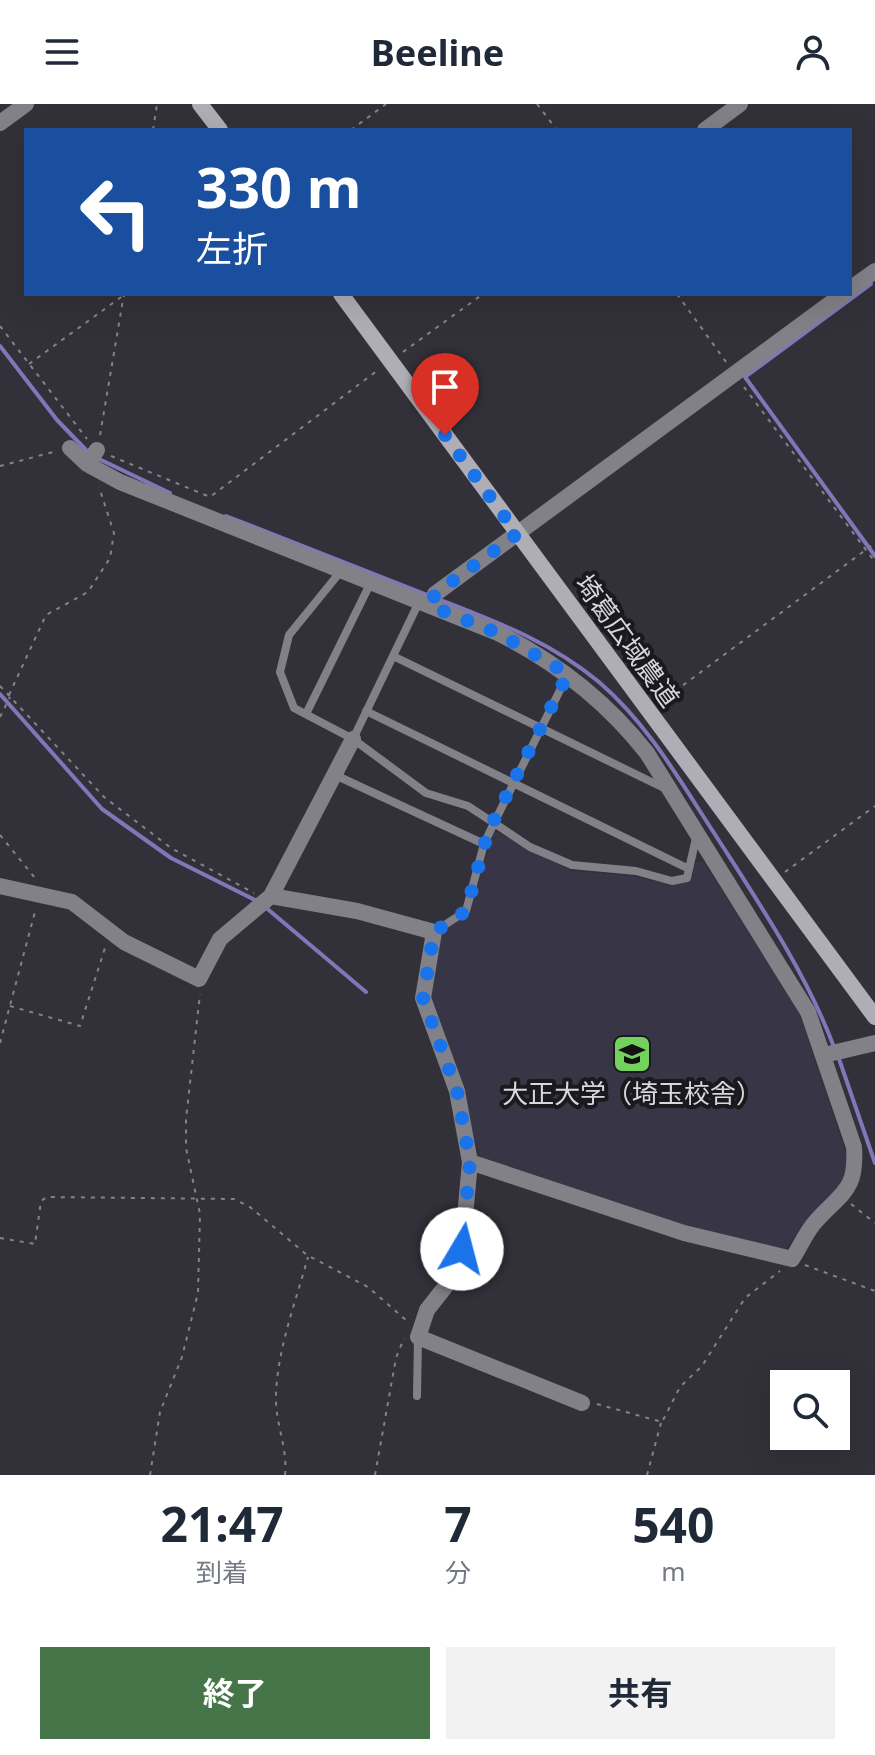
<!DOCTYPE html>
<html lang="ja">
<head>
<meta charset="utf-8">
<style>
  body { margin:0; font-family:"Noto Sans","Noto Sans JP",sans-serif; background:#f2f2f3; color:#1f2937; height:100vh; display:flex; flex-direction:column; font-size:30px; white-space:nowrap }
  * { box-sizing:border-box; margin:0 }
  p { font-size:26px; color:#747a83 }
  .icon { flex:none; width:44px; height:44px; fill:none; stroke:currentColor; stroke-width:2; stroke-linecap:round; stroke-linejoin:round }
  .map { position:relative; height:1371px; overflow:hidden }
  .panel { display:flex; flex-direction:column; background:#fff; flex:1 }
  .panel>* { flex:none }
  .banner { position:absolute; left:24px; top:24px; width:828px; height:168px; border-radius:0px; box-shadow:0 8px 32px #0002; background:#1a4fa0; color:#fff; overflow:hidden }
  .controls { position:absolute; left:770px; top:1266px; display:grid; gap:16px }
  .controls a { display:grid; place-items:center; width:80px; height:80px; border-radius:0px; background:#fff; box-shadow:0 8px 32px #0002; font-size:40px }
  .pin { position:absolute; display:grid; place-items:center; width:68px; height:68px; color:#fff; margin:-82px -34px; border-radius:50% 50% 50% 0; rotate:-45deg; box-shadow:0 0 8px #0007 }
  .pin .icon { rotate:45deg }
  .me { position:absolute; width:88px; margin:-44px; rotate:8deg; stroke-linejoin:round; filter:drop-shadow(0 0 6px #0008) }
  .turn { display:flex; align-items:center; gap:28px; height:168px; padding:0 40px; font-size:36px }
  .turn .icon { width:104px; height:104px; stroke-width:2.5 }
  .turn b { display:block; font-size:56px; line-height:68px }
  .eta { display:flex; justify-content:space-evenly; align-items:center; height:136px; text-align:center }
  .eta b { font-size:48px; font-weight:700; line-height:56px }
  .cta { display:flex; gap:16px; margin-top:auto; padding:16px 40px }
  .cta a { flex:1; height:92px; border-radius:0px; background:#457548; color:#fff; font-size:32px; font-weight:700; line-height:92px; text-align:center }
  .cta a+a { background:#f2f2f3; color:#1f2937 }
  header { display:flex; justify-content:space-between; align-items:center; height:104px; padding:0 40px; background:#fff; font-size:36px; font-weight:700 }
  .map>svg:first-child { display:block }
  .built { fill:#383646 }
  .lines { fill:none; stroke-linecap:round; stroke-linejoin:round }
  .stream { stroke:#8076b8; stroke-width:4 }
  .path { stroke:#83838a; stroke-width:2; stroke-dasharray:4 6; stroke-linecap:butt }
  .lane { stroke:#828187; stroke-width:8 }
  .street { stroke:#828187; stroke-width:16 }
  .secondary { stroke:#afaeb6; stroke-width:16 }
  .route { stroke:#1a73e8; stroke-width:14; stroke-dasharray:0 25.2 }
  .labels { text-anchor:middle; stroke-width:8; stroke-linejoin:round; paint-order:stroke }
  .street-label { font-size:26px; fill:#d7d7dd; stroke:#1a191e }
  .poi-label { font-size:26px; fill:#d7d7dd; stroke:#1a191e }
</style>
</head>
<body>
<header><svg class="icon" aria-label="menu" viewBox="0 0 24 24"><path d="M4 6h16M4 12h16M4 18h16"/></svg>Beeline<svg class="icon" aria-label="person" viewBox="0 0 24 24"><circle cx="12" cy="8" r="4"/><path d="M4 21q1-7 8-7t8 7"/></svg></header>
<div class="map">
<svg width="875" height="1371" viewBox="0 0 875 1371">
  <rect width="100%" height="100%" fill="#32313a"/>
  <path class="built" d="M494 727 571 767 632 772 672 781 691 777 696 758H704L799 909 844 1043 847 1059 842 1081 784 1146 690 1123 481 1054 431 897V883L441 827 469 809Z"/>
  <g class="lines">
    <path class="stream" d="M871 180 745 273 875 452
      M0 242 57 316 88 348
      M99 355 170 389
      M226 412 430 492
      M438 495C497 518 549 537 599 578 649 621 680 677 716 732 759 799 806 869 834 943
      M0 590 102 705 171 754 257 797
      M264 802 366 888
      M838 952 875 1059"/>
    <path class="path" d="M537 0 557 26
      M153 26 157 0
      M351 26 386 0
      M677 190 726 258
      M0 222 87 335
      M403 248 483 190
      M29 260 124 191
      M744 283 875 458
      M100 331 124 190
      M111 352 210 393 378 266
      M0 362 57 347
      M0 582 104 693 171 744 254 789
      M9 591 46 511 88 488 110 454 114 429 99 383
      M659 599 875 439
      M0 613 10 593
      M0 731 35 774
      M785 768 875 702
      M10 902 80 922 105 844
      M0 939 36 804
      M851 1100 875 1119
      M0 1134 35 1140 41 1097 47 1093 234 1095 250 1103 307 1151 368 1183 407 1217
      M805 1161 875 1187
      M597 1300 662 1318 680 1283 702 1262 745 1194 780 1167
      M150 1371 160 1308 182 1253 198 1189 200 1110 186 1044V1015L200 890
      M285 1371C288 1344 275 1319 276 1292 277 1246 296 1197 308 1153
      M375 1371 396 1254 404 1234
      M647 1371 661 1319"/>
    <path class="lane" d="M341 467 289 531 280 568 294 604 353 635 426 689 468 702 494 719 568 570
      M393 552 666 685
      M366 607 689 765
      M306 610 371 478
      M353 635 419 498
      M335 671 484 740
      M434 828 466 807 484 740 494 719 530 743 572 761 636 767 672 777 687 774 696 734
      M417 1292 418 1233"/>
    <path class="street" d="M0 19 26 0
      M705 26 740 0
      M850 185 875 167
      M70 344 87 360 120 378 498 529C558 559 606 597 647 649L808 908 854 1043C857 1087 842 1088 816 1117 806 1128 800 1143 792 1155L684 1129 470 1058
      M87 360 97 346
      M430 502 435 490 843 190
      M0 782 72 798 124 838 199 875 220 835 271 792 353 635
      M271 792 357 807 434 828 423 894 457 987 470 1058 462 1145 449 1178 427 1206 418 1233 582 1299
      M824 951 875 939"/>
    <path class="secondary" d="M200 0 220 26
      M341 190 875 913"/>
  </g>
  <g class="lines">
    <path class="route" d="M445 331 517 430 435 490 430 502 498 529 568 570 488 728 466 807 434 828 423 894 457 987 470 1058 462 1145"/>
  </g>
  <defs>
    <symbol id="university-square" viewBox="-11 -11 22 22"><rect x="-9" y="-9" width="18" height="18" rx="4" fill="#73d25d" stroke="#1a191e"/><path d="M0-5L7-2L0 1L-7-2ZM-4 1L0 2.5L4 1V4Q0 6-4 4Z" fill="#111"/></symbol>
  </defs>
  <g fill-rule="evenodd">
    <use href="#university-square" x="610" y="928" width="44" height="44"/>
  </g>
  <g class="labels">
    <g class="street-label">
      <text transform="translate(627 537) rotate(54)" y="9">埼葛広域農道</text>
    </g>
    <g class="poi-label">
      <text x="632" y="999">大正大学（埼玉校舎）</text>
    </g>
  </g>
</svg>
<div class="controls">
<a><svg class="icon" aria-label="search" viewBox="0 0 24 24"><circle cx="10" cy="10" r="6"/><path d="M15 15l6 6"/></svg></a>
</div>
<div class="pin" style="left:445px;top:331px;background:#d93025"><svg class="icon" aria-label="arrive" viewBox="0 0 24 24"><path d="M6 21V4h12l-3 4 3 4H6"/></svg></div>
<svg class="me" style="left:462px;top:1145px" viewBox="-20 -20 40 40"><circle r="19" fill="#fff"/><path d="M0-13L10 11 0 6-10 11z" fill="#1a73e8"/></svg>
<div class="banner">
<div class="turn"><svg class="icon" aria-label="left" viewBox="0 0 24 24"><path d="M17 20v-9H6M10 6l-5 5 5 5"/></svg><div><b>330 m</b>左折</div></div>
</div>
</div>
<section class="panel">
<div class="eta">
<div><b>21:47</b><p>到着</p></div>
<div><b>7</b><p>分</p></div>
<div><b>540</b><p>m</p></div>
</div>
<div class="cta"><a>終了</a><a>共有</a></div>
</section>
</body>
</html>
